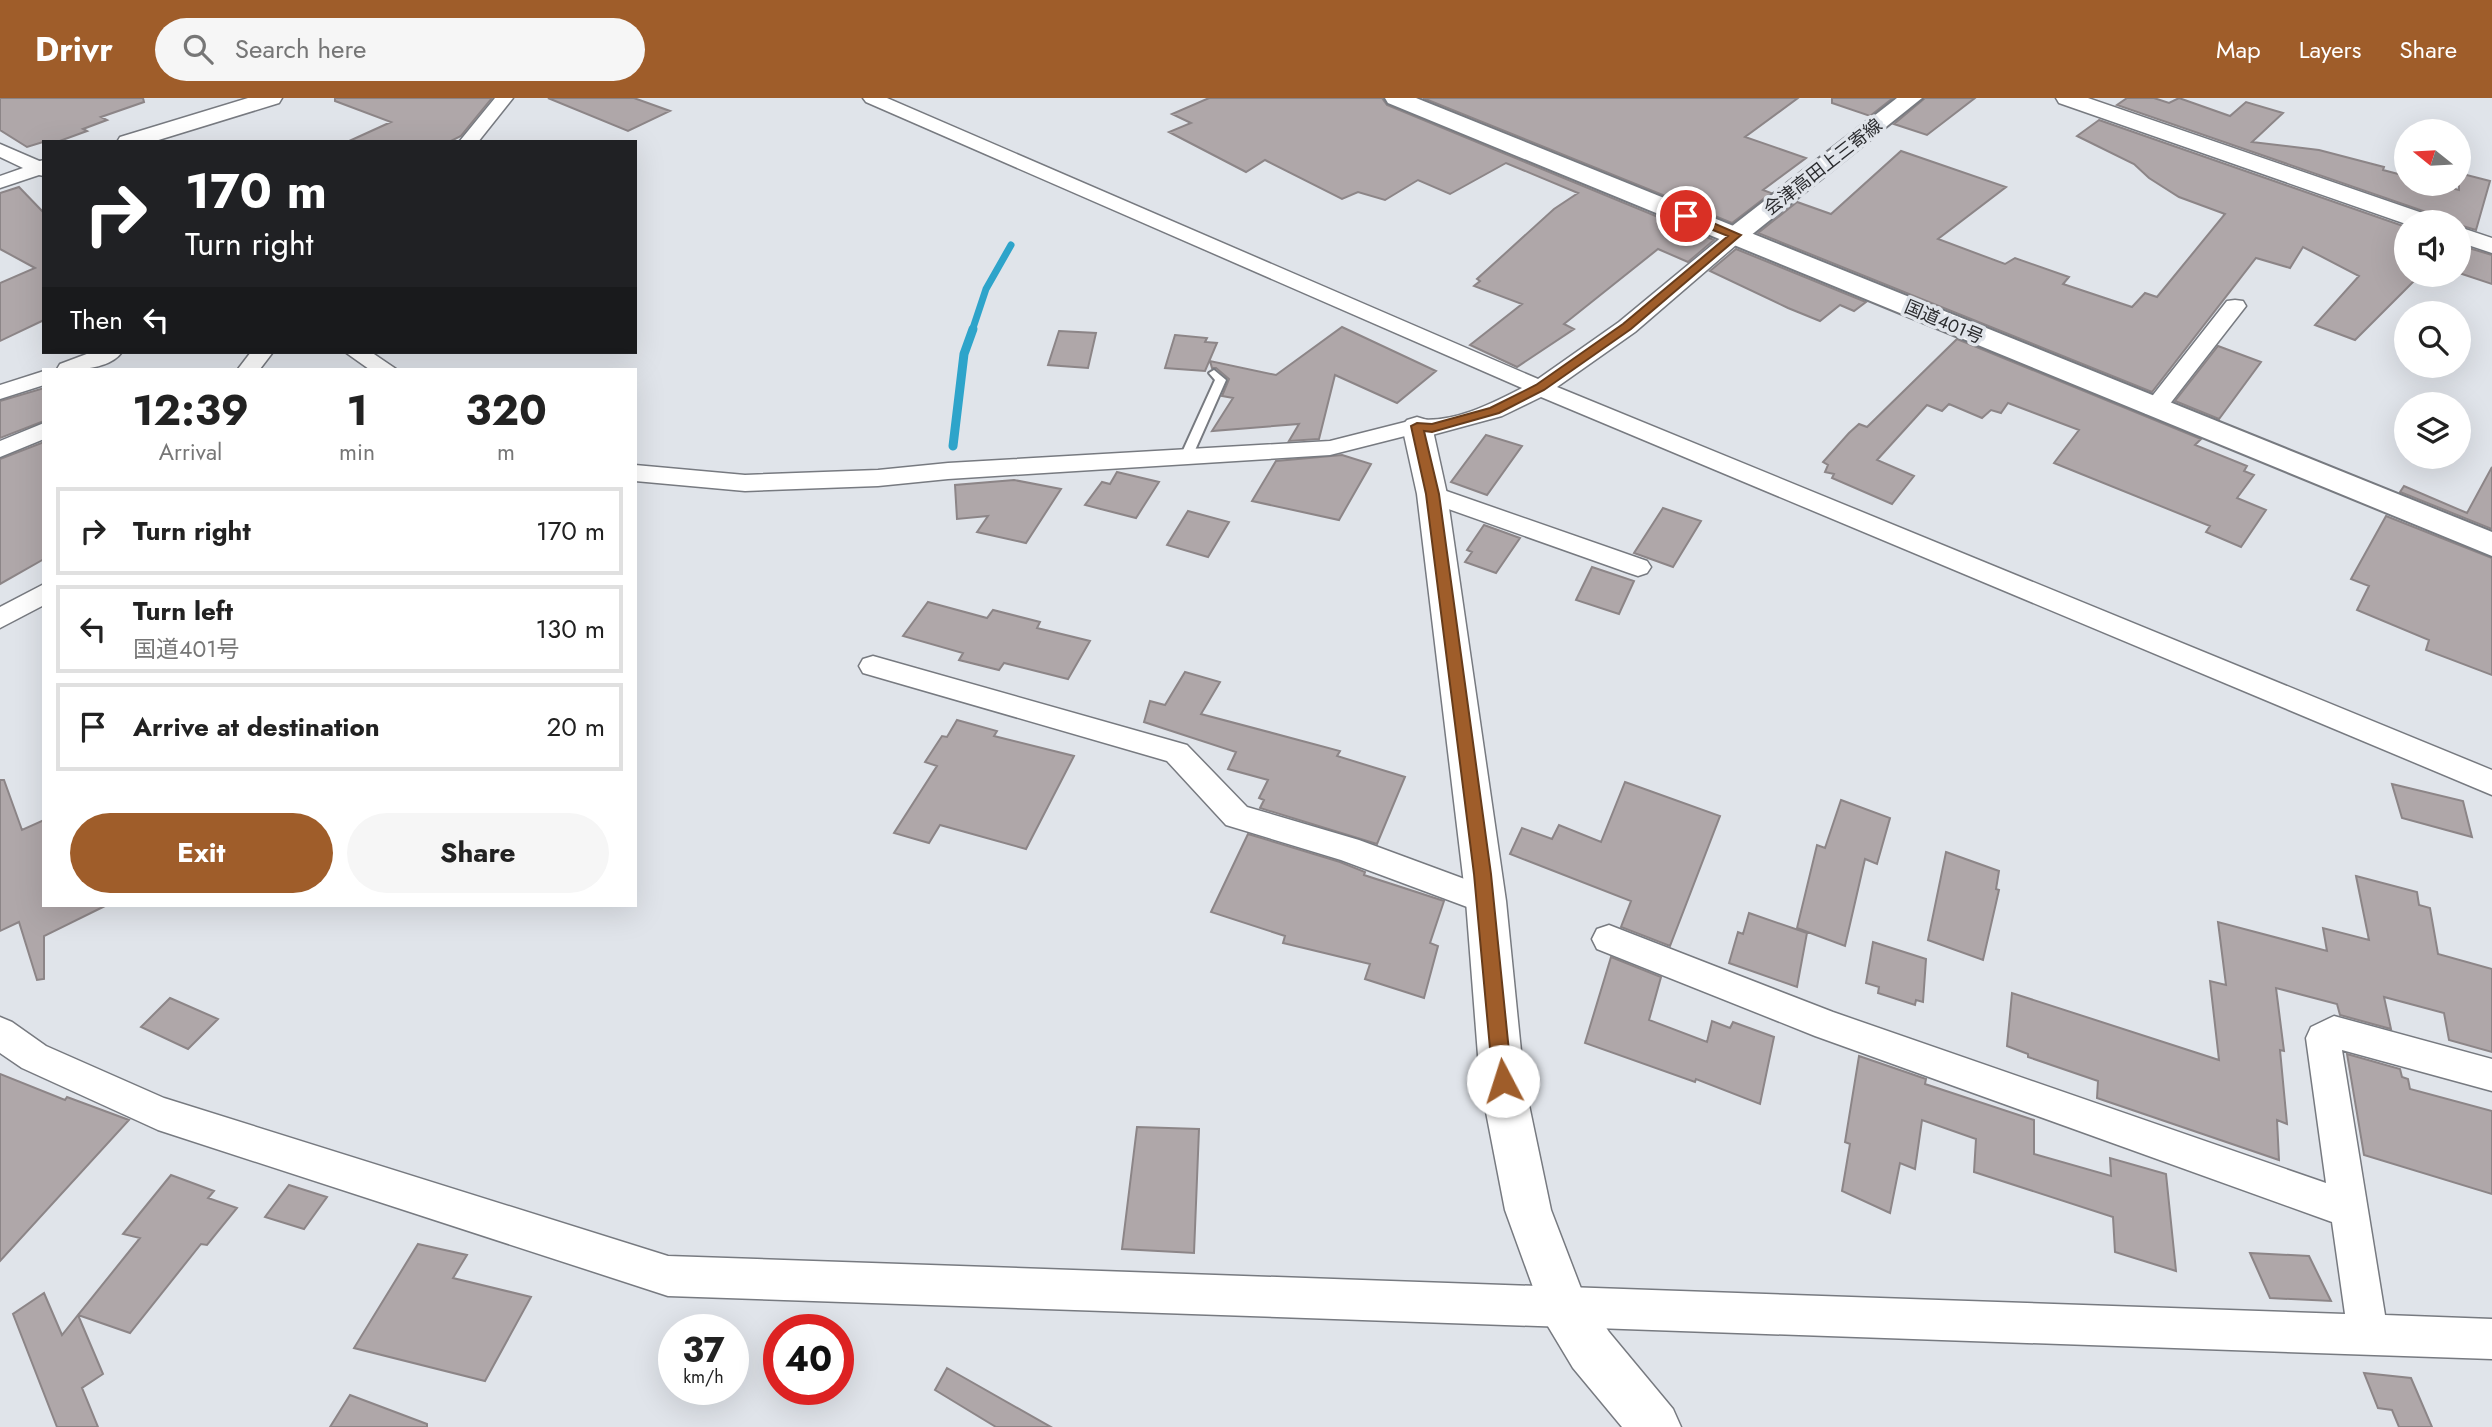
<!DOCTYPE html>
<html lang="en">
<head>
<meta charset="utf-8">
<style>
  body { margin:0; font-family:Jost,"Noto Sans JP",sans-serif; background:#f6f6f6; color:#222; height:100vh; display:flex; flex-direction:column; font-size:26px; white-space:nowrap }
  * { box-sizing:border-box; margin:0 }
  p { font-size:23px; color:#767676 }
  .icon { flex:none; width:38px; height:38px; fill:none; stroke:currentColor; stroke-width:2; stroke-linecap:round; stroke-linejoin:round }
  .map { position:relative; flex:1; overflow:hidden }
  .drawer { position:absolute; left:42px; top:270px; width:595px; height:539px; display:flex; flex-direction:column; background:#fff; border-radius:0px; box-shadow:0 7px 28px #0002 }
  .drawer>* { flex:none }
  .banner { position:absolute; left:42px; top:42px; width:595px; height:214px; border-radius:0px; box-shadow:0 7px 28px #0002; background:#202124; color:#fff; overflow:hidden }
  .needle { width:46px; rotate:288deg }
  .tools { position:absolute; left:2394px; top:21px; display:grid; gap:14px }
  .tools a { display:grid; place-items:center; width:77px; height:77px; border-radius:50%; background:#fff; box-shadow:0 7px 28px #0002; font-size:35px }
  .speed { position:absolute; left:658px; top:1216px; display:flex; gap:14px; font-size:35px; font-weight:700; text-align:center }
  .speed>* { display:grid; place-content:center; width:91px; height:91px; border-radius:50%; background:#fff; box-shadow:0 7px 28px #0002; line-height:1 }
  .speed small { font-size:18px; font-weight:400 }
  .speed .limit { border:10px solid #d22; background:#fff; color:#111 }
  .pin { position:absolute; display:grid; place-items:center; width:60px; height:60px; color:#fff; margin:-30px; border:4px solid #fff; border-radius:50%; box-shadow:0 2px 7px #0007 }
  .me { position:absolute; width:77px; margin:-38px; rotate:355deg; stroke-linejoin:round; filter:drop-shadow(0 0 5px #0008) }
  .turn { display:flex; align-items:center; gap:24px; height:147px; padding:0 28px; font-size:32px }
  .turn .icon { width:91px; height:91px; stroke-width:2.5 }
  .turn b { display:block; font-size:49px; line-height:60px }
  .then { display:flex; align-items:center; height:66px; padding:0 28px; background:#0003; gap:14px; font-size:26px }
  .eta { display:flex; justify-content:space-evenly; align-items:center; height:119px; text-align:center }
  .eta b { font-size:42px; font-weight:700; line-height:49px }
  .button { display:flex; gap:14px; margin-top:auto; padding:14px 28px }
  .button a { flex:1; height:80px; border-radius:42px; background:#9f5d2a; color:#fff; font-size:28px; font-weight:700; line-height:80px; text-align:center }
  .button a+a { background:#f6f6f6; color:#222 }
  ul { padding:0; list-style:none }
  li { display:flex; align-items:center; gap:21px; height:88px; margin:0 14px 10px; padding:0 14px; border:4px solid #e0e0e0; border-radius:0px }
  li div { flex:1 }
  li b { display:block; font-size:26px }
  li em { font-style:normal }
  header { display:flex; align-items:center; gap:42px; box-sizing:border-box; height:98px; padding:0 35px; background:#9f5d2a; color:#fff }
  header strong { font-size:33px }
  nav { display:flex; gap:38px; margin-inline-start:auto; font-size:24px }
  .search { width:490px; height:63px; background:#f6f6f6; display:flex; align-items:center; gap:18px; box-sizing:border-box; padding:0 24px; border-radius:38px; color:#767676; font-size:26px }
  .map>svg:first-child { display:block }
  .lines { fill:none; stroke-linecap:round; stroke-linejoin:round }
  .stream-far1 { stroke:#2ea4ca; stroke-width:7 }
  .stream { stroke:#2ea4ca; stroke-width:9 }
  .building { fill:#afa7a9; stroke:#8c8587; stroke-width:2 }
  .service-casing { stroke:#777a80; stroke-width:4 }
  .minor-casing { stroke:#777a80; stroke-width:3 }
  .tertiary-casing { stroke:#777a80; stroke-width:3 }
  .primary-casing { stroke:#777a80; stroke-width:4 }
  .trunk-casing { stroke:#777a80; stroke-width:4 }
  .service { fill:#fff; fill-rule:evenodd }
  .minor { fill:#fff; fill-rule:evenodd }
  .tertiary { fill:#fff; fill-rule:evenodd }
  .primary { fill:#fff; fill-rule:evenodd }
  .trunk { fill:#fff; fill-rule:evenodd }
  .route { fill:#9f5d2a; stroke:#673c1b; stroke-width:2 }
  .labels { text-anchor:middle; stroke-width:7; stroke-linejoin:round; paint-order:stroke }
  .far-street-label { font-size:18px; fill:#2b2c2f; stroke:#e0e4ea }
</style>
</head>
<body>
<header>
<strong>Drivr</strong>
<div class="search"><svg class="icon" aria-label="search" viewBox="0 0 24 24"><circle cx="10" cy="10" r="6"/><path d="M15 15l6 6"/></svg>Search here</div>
<nav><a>Map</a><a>Layers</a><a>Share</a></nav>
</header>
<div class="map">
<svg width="2492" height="1329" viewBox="0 0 2492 1329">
  <rect width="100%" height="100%" fill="#e0e4ea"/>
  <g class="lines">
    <path class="stream-far1" d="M972 233 986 191 1011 147"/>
    <path class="stream" d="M953 348 964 256 973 231"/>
  </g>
  <path class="building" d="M0 0H143L144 4 101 19 107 22 83 31 87 33 57 44H43L27 49 0 32Z
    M335 0H492L461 38 449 44H347L391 24 335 3Z
    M548 0H634L670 13 628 33Z
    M1209 0H1382L1387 7 1714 142 1688 164 1658 151 1564 226 1574 231 1517 269 1470 247 1522 206 1474 188 1480 183 1477 181 1554 111 1578 95 1506 65 1450 96 1418 82 1385 102 1358 94 1342 101 1265 62 1246 74 1169 34 1191 25 1172 16Z
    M1423 0H1798L1745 39 1806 60 1763 92 1771 95 1732 125Z
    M1832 0H1893L1870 18 1832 5Z
    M1925 0H1975L1927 37 1894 26Z
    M2127 0H2154L2169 5 2179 0 2230 18 2246 4 2283 15 2252 44 2319 52 2384 69 2383 72 2406 78V86H2435L2459 92V75L2490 83 2476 132 2459 127V124H2440L2435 117 2117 7Z
    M2099 22 2406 129V177H2420L2355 242 2315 227 2359 178 2303 149 2290 170 2256 160 2152 294 1758 135 1797 104 1831 116 1901 53 2006 89 1938 141 2005 166 2015 160 2069 179 2063 186 2132 209 2145 195 2157 199 2225 116 2179 99 2149 80 2134 66 2077 38Z
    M19 89 44 115V222L0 243V185L35 170 0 151V95Z
    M2459 147 2492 157V186L2459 175Z
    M1736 151 1866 204 1854 213 1840 207 1820 223 1788 210 1710 173Z
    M1342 229 1436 273 1397 305 1335 277 1319 341 1289 343 1299 326 1212 333 1233 300 1222 298 1229 281 1216 270H1212L1210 263 1276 277Z
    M1059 233 1096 235 1088 270 1048 267Z
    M1175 237 1207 240 1205 244 1217 245 1205 273 1165 270Z
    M1957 241 2201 341 2195 347 2247 368 2244 373 2254 377 2237 400 2266 412 2241 449 2206 434 2210 428 2054 365 2079 332 2008 305 2001 315 1991 312 1982 320 1949 306 1942 313 1927 307 1877 362 1914 378 1892 406 1832 380 1834 376 1825 374 1828 367 1823 364 1849 335 1859 326 1867 329Z
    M2218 248 2261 264 2219 321 2175 303Z
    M44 290V323L0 340V303Z
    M1486 337 1522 348 1487 397 1451 384Z
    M44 344V461L0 486V361Z
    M1342 357 1371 366 1339 422 1252 403 1276 363Z
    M2492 369V431L2400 394 2404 388 2467 415Z
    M1117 374 1159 384 1136 420 1085 407 1102 384 1110 386Z
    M1014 382 1061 391 1026 445 977 434 988 418 957 421 955 387Z
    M1663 410 1701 423 1673 469 1634 455Z
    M1188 413 1229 424 1208 459 1167 447Z
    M2386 418 2492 460V577L2426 552 2429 542 2357 512 2369 488 2351 481Z
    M1484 427 1520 440 1496 475 1465 464 1472 454 1467 452Z
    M1592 469 1634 483 1619 516 1576 502Z
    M928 504 987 520 993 512 1040 524 1037 530 1090 543 1068 581 1004 565 999 572 959 562 963 555 903 538Z
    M1185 574 1220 584 1201 616 1340 653 1337 658 1405 679 1377 746 1260 710 1264 702 1259 700 1268 682 1228 671 1236 654 1144 624 1150 603 1165 607Z
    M957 622 997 633 994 638 1074 658 1026 751 940 727 929 745 894 735 937 668 925 664 942 638 947 639Z
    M0 682H4L22 732 44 722V807H107L44 838V881L37 882 19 824 0 833Z
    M1625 684 1720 718 1670 848 1621 829 1631 803 1510 756 1522 730 1552 741 1559 727 1601 744Z
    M2392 686 2463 703 2472 739 2402 720Z
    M1841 702 1890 720 1877 766 1865 761 1845 848 1797 830 1817 747 1825 750Z
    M1248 736 1340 764 1365 774 1364 777 1444 803 1430 845 1438 848 1424 900 1365 881 1370 866 1283 845 1285 838 1211 814Z
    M1946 754 1999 773 1996 791 1999 792 1983 862 1928 842Z
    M2356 778 2417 794 2419 807 2430 810 2438 856 2492 871V954L2449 942 2444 915 2384 899 2391 931 2340 917 2337 906 2276 890 2284 953 2280 952 2287 1026 2277 1022 2279 1062 2097 1000 2098 983 2028 959V956L2007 948 2012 895 2219 962 2210 883 2226 887 2218 824 2327 853 2323 830 2369 842Z
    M1749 815 1807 835 1797 889 1729 865 1738 834 1743 836Z
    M1873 844 1926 861 1923 904 1916 902 1915 907 1878 895 1879 889 1866 885Z
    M1611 859 1661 879 1649 922 1707 944 1712 923 1730 930 1733 924 1774 939 1760 1006 1696 981 1695 984 1585 945Z
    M170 900 218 921 188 951 141 929Z
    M2347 956 2400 971 2402 979 2408 981 2410 991 2492 1013V1096L2364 1057Z
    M1859 958 1926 981 1925 986 2034 1022V1056L2111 1078 2110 1060 2166 1076 2176 1173 2115 1154 2113 1119 1974 1074 1976 1041 1922 1022 1915 1071 1900 1065 1890 1115 1842 1093 1850 1046 1845 1044Z
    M0 976 65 1002 67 999 129 1022 0 1163Z
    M1137 1029 1199 1031 1194 1155 1122 1151Z
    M171 1077 214 1093 208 1100 237 1110 207 1147 201 1146 130 1235 78 1217 140 1140 123 1136Z
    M289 1087 327 1099 304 1131 265 1119Z
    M418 1146 467 1157 453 1180 531 1199 485 1283 354 1250Z
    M2250 1155 2309 1158 2331 1203 2270 1200Z
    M44 1195 62 1237 78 1217 103 1276 82 1290 98 1329H57L13 1216Z
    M947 1270 1051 1329H996L935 1292Z
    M2364 1275 2411 1280 2432 1329H2399L2392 1312 2378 1310Z
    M350 1297 427 1326V1329H330Z"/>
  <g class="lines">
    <defs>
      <path id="service" d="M1214 272 1226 282 1192 359 1186 363 1182 361 1180 359 1215 282 1209 275Z"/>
      <path id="minor" d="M495 0H513L478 44H459Z
        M863 0H887L1538 281 1619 224 1729 133H1743L1746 137 1743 141 1635 234 1557 289 2492 672V697L1541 299 1502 318 1432 337 1417 335 1330 357 948 381 878 388 745 393 635 383V367L745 377 878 372 948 365 1330 343 1417 321C1452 326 1491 306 1522 290L866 4Z
        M0 46 44 65V78L39 77 0 90V78L23 70 0 59Z
        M2235 202 2243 203 2246 208 2162 316H2146L2142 311 2146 306 2227 203Z
        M92 254H122C109 272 76 272 57 271L60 266Z
        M251 254H273L260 271H238Z
        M345 254H371L396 271H369Z
        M44 273V287L0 301V287Z
        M44 325V341L0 359V343Z
        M1432 388 1647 463 1651 469 1647 475 1638 478 1629 475 1423 402 1420 396 1423 390Z
        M44 486V507L0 530V509Z
        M873 558 1187 647 1247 709 1359 742 1497 793 1502 803 1497 813 1486 816 1341 762 1226 727 1167 663 863 575 859 568 863 561Z
        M1609 827 1833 914 2326 1085 2306 940 2311 929 2334 918 2492 961V993L2342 952 2385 1217 2492 1221V1261L668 1198 158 1032 22 970 0 955V919L12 924 46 948 164 1000 668 1158 2345 1216 2332 1124 1815 938 1597 851 1592 841 1597 831Z"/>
      <path id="tertiary" d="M248 0H282L279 5 152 44H117L120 39Z
        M2056 0H2088L2434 119 2437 124 2406 126 2059 5Z
        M44 62V76L32 75 28 70 32 65Z
        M2459 129 2492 140V155L2459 144Z
        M1417 319 1427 322 1432 328 1447 396 1506 803 1524 983 1551 1112 1582 1193 1609 1234 1673 1311 1681 1329H1622L1573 1270 1546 1225 1505 1112 1480 983 1466 803 1417 396 1402 328 1407 322Z"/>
      <path id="primary" d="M1897 0H1922L1745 142 1736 145 1727 142 1723 137 1727 132Z"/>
      <path id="trunk" d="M1385 0H1416L2492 434V458L1388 5Z"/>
    </defs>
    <use href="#service" class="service-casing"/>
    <use href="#minor" class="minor-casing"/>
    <use href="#tertiary" class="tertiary-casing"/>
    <use href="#primary" class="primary-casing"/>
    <use href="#trunk" class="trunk-casing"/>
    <use href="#service" class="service"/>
    <use href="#minor" class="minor"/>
    <use href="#tertiary" class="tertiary"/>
    <use href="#primary" class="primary"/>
    <use href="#trunk" class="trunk"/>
  </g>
  <path class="route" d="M1683 115H1690L1741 137 1631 231 1544 292 1499 315 1432 334 1424 333 1439 396 1491 776 1512 983 1509 989 1503 991 1496 989 1493 983 1474 776 1426 396 1411 328 1417 325 1432 326 1490 310 1536 287 1623 226 1728 138 1683 120Z"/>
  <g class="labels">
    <g class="far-street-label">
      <text transform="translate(1823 69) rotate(-38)" y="6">会津高田上三寄線</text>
      <text transform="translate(1944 224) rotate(23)" y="6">国道401号</text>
    </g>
  </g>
</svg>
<div class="tools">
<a><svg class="needle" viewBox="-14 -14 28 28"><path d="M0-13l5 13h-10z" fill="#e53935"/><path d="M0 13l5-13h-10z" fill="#767676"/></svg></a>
<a><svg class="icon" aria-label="sound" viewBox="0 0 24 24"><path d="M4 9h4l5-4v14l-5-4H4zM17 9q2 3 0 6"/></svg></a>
<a><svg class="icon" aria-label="search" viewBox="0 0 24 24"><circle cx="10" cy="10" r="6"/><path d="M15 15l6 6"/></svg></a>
<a><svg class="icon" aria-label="layers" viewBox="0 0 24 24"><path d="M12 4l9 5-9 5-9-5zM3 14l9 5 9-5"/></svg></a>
</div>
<div class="speed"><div>37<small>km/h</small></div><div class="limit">40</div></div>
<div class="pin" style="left:1686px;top:118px;background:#d93025"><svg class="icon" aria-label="arrive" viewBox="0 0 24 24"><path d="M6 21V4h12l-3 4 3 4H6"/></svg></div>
<svg class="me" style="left:1503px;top:983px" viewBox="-20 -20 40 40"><circle r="19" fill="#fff"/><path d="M0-13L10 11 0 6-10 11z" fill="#9f5d2a"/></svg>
<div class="banner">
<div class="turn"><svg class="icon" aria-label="right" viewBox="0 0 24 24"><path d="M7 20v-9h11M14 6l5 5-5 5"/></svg><div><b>170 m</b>Turn right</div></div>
<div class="then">Then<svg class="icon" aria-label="left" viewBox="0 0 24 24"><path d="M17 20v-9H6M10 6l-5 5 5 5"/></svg></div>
</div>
<section class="drawer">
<div class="eta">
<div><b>12:39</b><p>Arrival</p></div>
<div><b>1</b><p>min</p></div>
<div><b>320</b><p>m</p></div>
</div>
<ul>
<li><svg class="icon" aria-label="right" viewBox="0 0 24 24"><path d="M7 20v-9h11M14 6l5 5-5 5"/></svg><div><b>Turn right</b></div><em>170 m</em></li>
<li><svg class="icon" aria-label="left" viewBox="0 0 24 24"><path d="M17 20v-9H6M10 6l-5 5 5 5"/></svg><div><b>Turn left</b><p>国道401号</p></div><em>130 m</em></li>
<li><svg class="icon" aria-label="arrive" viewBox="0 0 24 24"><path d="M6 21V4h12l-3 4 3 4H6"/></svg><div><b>Arrive at destination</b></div><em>20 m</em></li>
</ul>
<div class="button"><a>Exit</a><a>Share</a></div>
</section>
</div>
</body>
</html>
